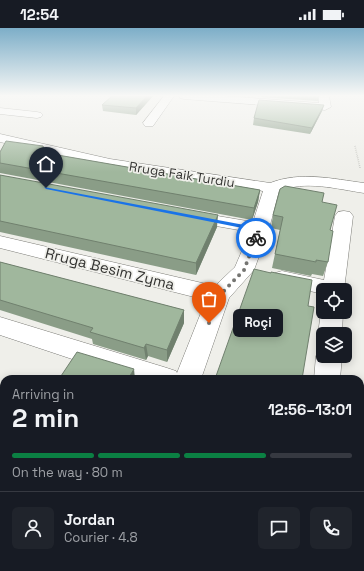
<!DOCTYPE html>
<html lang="en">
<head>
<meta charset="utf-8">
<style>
	body { margin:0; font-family:"Space Grotesk",sans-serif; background:#20242c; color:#f1f3f6; height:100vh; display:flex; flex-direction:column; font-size:15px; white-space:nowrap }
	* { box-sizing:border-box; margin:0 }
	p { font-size:13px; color:#9ea1a6 }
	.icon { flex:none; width:22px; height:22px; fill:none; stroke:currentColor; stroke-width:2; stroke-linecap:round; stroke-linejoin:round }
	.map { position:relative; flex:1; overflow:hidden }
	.panel { position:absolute; left:0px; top:347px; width:364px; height:196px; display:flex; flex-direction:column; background:#171b24; border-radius:12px 12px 0 0; box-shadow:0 2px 10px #0003 }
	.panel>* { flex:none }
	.controls { position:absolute; left:316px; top:255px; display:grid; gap:8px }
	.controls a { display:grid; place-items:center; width:36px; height:36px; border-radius:6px; background:#171b24; box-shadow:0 2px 10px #0003; font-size:20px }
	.pin { position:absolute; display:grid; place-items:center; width:34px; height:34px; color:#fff; margin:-41px -17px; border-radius:50% 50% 50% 0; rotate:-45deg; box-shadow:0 0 4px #0007 }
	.pin .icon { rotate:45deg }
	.courier { position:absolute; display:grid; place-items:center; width:40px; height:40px; margin:-20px; border:3px solid #1a73e8; border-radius:50%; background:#fff; color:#222; box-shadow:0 1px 5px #0007 }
	.bubble { position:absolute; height:28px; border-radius:6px; background:#171b24; box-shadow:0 2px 10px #0003; font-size:13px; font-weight:700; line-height:28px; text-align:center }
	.summary em { font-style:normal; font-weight:700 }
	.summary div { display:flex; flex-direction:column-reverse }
	.summary { display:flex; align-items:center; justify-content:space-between; height:68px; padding:0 12px }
	h1 { font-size:26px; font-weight:700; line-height:30px }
	.bar { display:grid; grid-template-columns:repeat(4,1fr); gap:6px 4px; align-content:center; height:48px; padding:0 12px }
	.bar i { height:5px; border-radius:3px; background:#363941 }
	.bar .current { background:#0b8043 }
	.bar p { grid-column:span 4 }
	.line { display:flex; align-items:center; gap:10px; padding:0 12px; border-top:1px solid #363941 }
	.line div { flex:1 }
	.round { display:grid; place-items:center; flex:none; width:42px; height:42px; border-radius:6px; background:#20242c }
	.status { display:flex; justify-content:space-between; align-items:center; height:28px; padding:0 20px; background:#171b24; direction:ltr }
	.status svg { height:11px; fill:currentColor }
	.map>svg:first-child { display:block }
</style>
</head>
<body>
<div class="status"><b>12:54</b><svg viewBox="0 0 49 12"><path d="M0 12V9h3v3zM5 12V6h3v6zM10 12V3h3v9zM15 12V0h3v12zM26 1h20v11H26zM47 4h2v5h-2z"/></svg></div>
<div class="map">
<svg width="364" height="543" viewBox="0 0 364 543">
	<rect width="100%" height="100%" fill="#efefea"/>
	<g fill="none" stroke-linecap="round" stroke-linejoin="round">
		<defs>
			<g id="minor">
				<path d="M 164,68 L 174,68 L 153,98 L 145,98 L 143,95 Z"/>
				<path d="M 179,68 L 224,68 L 319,75 L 319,68 L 329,68 L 331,79 L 325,82 L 184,71 L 180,70 Z"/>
				<path d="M 0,80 L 37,84 L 41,85 L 43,87 L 41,89 L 37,90 L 0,86 Z"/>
				<path d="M 0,106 L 110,131 L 270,155 C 301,143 333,151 364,155 L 364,165 C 337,161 305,152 279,163 L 269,201 L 254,242 L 229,270 L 201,351 L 132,351 L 0,307 L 0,289 L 167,340 L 176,343 L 177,345 L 206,272 L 0,220 L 0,208 L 215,258 L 235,239 L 250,204 L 188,193 L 182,192 L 179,188 L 182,184 L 188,183 L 253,194 L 263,163 L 110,139 L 0,114 Z"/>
				<path d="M 344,183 L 350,184 L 353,188 L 344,262 L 323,262 L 323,266 L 275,255 L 272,250 L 275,245 L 282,243 L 324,252 L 335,188 L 338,184 Z"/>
				<path d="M 323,280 L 323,284 L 343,284 L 342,306 L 323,306 L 323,313 L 318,306 L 321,284 Z"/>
				<path d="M 323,320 L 323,328 L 342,328 L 340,351 L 314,351 L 316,328 L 320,321 Z"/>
				<path d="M 101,539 L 139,539 L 138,543 L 100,543 Z"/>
				<rect x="322" y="539" width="38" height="4"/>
			</g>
		</defs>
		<use href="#minor" stroke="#7d7d78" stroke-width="1"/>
		<path stroke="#a8a8a4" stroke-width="1.5" stroke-dasharray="0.5 1.5" stroke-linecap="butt" d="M 355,118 L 360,140"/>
		<use href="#minor" fill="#fff" fill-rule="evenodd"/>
	</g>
	<g fill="#8a9d87">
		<path d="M 112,68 L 153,68 L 136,87 L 103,83 L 102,77 Z"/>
		<path d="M 261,68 L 319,68 L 318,73 L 261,69 Z"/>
		<path d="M 324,77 L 322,83 L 310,106 L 253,97 L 254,90 Z"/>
		<path d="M 0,124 L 46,125 L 260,162 L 258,174 L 252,192 L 0,145 Z"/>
		<path d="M 0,147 L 217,199 L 196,247 L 0,204 Z"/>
		<path d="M 322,174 L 330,202 L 328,234 L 323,248 L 312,246 L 311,248 L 272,240 L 280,202 L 271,200 L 273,187 Z"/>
		<path d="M 0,234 L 184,282 L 184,295 L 167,334 L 148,328 L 146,332 L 93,316 L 92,311 L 0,282 Z"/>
	</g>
	<g fill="#70806e">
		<path d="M 147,68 L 153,68 L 136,87 L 136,80 Z"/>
		<path d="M 324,77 L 322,83 L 310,106 L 312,100 Z"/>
		<path d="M 260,162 L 258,174 L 252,192 L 254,180 Z"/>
		<path d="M 218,187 L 217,199 L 196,247 L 196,235 Z"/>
		<path d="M 184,282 L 184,295 L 167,334 L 167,322 Z"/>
		<path d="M 146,316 L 148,328 L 146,332 L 144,320 Z"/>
		<path d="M 134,341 L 135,351 L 128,351 Z"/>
		<path d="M 33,539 L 44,539 L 42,543 L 31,543 Z"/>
	</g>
	<g fill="#a0b79d" stroke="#70806e">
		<path d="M 112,68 L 147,68 L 136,80 L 102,77 Z"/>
		<path d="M 259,72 L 324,77 L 312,100 L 254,90 Z"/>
		<path d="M 6,113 L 43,118 L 46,125 L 260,162 L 254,180 L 0,135 L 0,124 Z"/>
		<path d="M 0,147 L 218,187 L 196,235 L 0,193 Z"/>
		<path d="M 285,158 L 324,165 L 322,174 L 337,177 L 330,202 L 333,203 L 328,234 L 316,232 L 316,234 L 275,226 L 283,189 L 273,187 L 280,161 Z"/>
		<path d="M 0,234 L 184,282 L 167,322 L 146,316 L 144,320 L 90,304 L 93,300 L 0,272 Z"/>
		<path d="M 254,241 L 271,245 L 271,244 L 312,252 L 308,278 L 314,279 L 302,351 L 215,351 Z"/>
		<path d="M 77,324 L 134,341 L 128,351 L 59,351 Z"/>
		<path d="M 4,435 L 4,539 L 33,539 L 31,543 L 0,543 L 0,441 Z"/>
		<path d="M 174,539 L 320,539 L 320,543 L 172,543 Z"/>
	</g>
	<linearGradient id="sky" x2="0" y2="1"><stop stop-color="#7daec8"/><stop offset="0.47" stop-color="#f8f8f6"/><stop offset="1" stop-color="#f8f8f6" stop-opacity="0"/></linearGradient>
	<rect width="364" height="144" fill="url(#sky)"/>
	<path fill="#1a73e8" d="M 44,159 L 260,200 L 262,202 L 259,210 L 256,212 L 254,210 L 257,203 L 46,161 Z"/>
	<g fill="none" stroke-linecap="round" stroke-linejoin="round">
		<path stroke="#757572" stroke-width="4" stroke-dasharray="0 7.2" d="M 209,295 L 220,267 L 244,242 L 256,210"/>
	</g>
	<g text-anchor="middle" stroke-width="3.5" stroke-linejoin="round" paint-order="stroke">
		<g font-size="13" fill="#333331" stroke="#efefea">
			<text transform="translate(182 146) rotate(9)" y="5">Rruga Faik Turdiu</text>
		</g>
		<g font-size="15" fill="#333331" stroke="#efefea">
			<text transform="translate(110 241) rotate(14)" y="5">Rruga Besim Zyma</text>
		</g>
	</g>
</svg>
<div class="controls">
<a><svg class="icon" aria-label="locate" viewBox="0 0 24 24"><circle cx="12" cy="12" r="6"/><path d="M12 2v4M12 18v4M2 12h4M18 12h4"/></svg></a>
<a><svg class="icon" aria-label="layers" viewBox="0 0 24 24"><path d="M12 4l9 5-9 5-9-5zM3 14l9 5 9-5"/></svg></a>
</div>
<div class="pin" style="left:209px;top:295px;background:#ea580c"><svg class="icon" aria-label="bag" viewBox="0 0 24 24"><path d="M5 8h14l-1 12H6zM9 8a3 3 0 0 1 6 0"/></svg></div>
<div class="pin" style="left:46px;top:160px;background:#1f2937"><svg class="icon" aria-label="home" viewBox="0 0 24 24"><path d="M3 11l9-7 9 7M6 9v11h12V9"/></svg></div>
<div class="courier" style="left:256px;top:210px"><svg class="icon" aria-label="bike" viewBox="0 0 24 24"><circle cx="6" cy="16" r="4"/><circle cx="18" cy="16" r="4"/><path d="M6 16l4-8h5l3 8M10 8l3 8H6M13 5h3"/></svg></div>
<div class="bubble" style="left:233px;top:281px;width:50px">Roçi</div>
<section class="panel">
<div class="summary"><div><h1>2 min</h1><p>Arriving in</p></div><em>12:56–13:01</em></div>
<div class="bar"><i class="current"></i><i class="current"></i><i class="current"></i><i></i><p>On the way · 80 m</p></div>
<div class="line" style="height:72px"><a class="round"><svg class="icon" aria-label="person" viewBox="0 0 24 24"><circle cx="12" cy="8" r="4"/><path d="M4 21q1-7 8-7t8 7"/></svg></a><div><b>Jordan</b><p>Courier · 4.8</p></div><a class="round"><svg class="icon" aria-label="chat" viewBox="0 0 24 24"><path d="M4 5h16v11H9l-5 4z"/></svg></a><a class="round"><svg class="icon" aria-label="phone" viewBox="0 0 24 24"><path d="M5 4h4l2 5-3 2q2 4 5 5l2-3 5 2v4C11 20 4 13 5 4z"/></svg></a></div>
</section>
</div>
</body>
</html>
